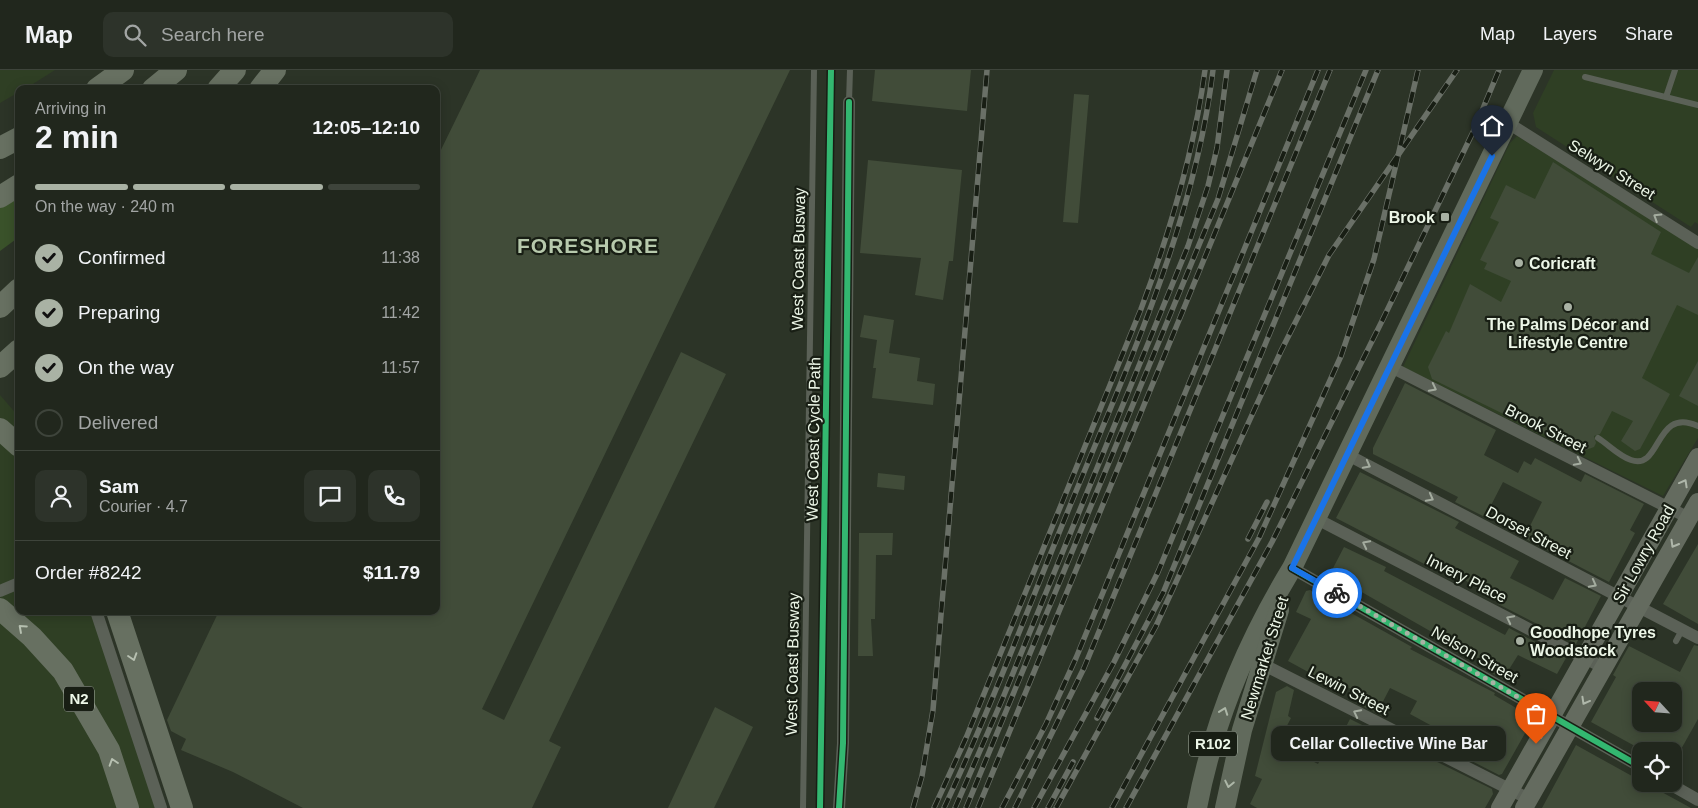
<!DOCTYPE html>
<html lang="en">
<head>
<meta charset="utf-8">
<style>
	body { margin:0; font-family:Helvetica,sans-serif; background:#2d332a; color:#f1f3f6; height:100vh; display:flex; flex-direction:column; font-size:19px; white-space:nowrap }
	* { box-sizing:border-box; margin:0 }
	p { font-size:16px; color:#a2a5a4 }
	.icon { flex:none; width:28px; height:28px; fill:none; stroke:currentColor; stroke-width:2; stroke-linecap:round; stroke-linejoin:round }
	.map { position:relative; flex:1; overflow:hidden }
	.side { position:absolute; left:15px; top:15px; width:425px; height:530px; display:flex; flex-direction:column; background:#21271d; border-radius:10px; box-shadow:0 2px 12px #0003,0 0 0 1px #3e443b }
	.side>* { flex:none }
	.needle { width:32px; rotate:296deg }
	.buttons { position:absolute; left:1632px; top:612px; display:grid; gap:10px }
	.buttons a { display:grid; place-items:center; width:50px; height:50px; border-radius:10px; background:#21271d; box-shadow:0 2px 12px #0003,0 0 0 1px #3e443b; font-size:25px }
	.pin { position:absolute; display:grid; place-items:center; width:42px; height:42px; color:#fff; margin:-51px -21px; border-radius:50% 50% 50% 0; rotate:-45deg; box-shadow:0 0 5px #0007 }
	.pin .icon { rotate:45deg }
	.courier { position:absolute; display:grid; place-items:center; width:50px; height:50px; margin:-25px; border:4px solid #1a73e8; border-radius:50%; background:#fff; color:#222; box-shadow:0 1px 6px #0007 }
	.bubble { position:absolute; height:35px; border-radius:10px; background:#21271d; box-shadow:0 2px 12px #0003,0 0 0 1px #3e443b; font-size:16px; font-weight:700; line-height:35px; text-align:center }
	.headline em { font-style:normal; font-weight:700 }
	.headline div { display:flex; flex-direction:column-reverse }
	.headline { display:flex; align-items:center; justify-content:space-between; height:85px; padding:0 20px }
	h1 { font-size:32px; font-weight:700; line-height:38px }
	.bar { display:grid; grid-template-columns:repeat(4,1fr); gap:8px 5px; align-content:center; height:60px; padding:0 20px }
	.bar i { height:6px; border-radius:4px; background:#3e443b }
	.bar .on { background:#a9b2a4 }
	.bar p { grid-column:span 4 }
	.line { display:flex; align-items:center; gap:12px; padding:0 20px; border-top:1px solid #3e443b }
	.line div { flex:1 }
	.round { display:grid; place-items:center; flex:none; width:52px; height:52px; border-radius:10px; background:#2d332a }
	ol { padding:0 20px; list-style:none }
	li { display:flex; align-items:center; gap:15px; height:55px }
	li p { margin-inline-start:auto }
	li .icon { padding:5px; border-radius:50%; background:#a9b2a4; color:#111; stroke-width:4 }
	li:last-child { color:#a2a5a4 }
	li i { width:28px; height:28px; border:2px solid #3e443b; border-radius:50% }
	header { display:flex; align-items:center; gap:30px; box-sizing:border-box; height:70px; padding:0 25px; background:#21271d; border-bottom:1px solid #3e443b }
	header strong { font-size:24px }
	nav { display:flex; gap:28px; margin-inline-start:auto; font-size:18px }
	.search { width:350px; height:45px; background:#2d332a; display:flex; align-items:center; gap:12px; box-sizing:border-box; padding:0 18px; border-radius:10px; color:#a2a5a4; font-size:19px }
	.map>svg:first-child { display:block }
</style>
</head>
<body>
<header>
<strong>Map</strong>
<div class="search"><svg class="icon" aria-label="search" viewBox="0 0 24 24"><circle cx="10" cy="10" r="6"/><path d="M15 15l6 6"/></svg>Search here</div>
<nav><a>Map</a><a>Layers</a><a>Share</a></nav>
</header>
<div class="map">
<svg width="1698" height="738" viewBox="0 0 1698 738">
	<rect width="100%" height="100%" fill="#2c3427"/>
	<g fill="#2f3f24">
		<path d="M 0,0 L 55,0 L 25,19 L 19,19 L 19,22 L 0,33 Z"/>
		<path d="M 1554,0 L 1698,0 L 1698,154 L 1695,152 L 1691,157 L 1536,57 L 1533,43 Z"/>
		<path d="M 1517,66 L 1698,178 L 1698,368 L 1663,426 L 1403,297 L 1510,73 Z"/>
		<path d="M 0,325 L 19,347 L 19,541 L 93,541 L 158,738 L 0,738 Z"/>
	</g>
	<path fill="#3a522a" d="M 19,125 L 19,167 L 0,181 L 0,136 Z"/>
	<g fill="#414c39" fill-rule="evenodd">
		<path d="M 480,0 L 790,0 L 482,639 L 504,650 L 681,282 L 726,304 L 549,671 L 561,677 L 532,738 L 303,738 L 233,702 L 181,680 L 186,669 L 171,661 L 167,650 L 219,541 L 436,541 L 436,90 Z"/>
		<path d="M 875,0 L 971,0 L 967,41 L 872,31 Z"/>
		<path d="M 1074,24 L 1089,25 L 1078,153 L 1063,152 Z"/>
		<path d="M 868,90 L 962,100 L 953,191 L 949,191 L 943,230 L 915,225 L 921,188 L 860,183 Z"/>
		<path d="M 1553,92 L 1661,162 L 1651,184 L 1689,203 L 1698,187 L 1698,245 L 1677,235 L 1642,308 L 1670,324 L 1640,379 L 1635,381 L 1621,371 L 1633,351 L 1612,341 L 1600,364 L 1594,366 L 1596,373 L 1594,377 L 1581,382 L 1432,309 L 1428,297 L 1446,261 L 1449,263 L 1470,214 L 1501,232 L 1511,211 L 1484,199 L 1487,193 L 1480,190 L 1499,152 L 1490,148 L 1506,115 L 1535,129 Z"/>
		<path d="M 864,245 L 894,250 L 889,283 L 920,288 L 917,311 L 935,314 L 933,335 L 872,328 L 876,298 L 873,298 L 877,270 L 860,267 Z"/>
		<path d="M 1698,291 L 1698,336 L 1679,326 Z"/>
		<path d="M 1405,313 L 1496,360 L 1484,385 L 1518,403 L 1524,391 L 1531,395 L 1535,388 L 1581,412 L 1585,404 L 1644,434 L 1630,460 L 1635,463 L 1609,512 L 1524,468 L 1542,432 L 1503,412 L 1485,447 L 1455,432 L 1458,427 L 1373,384 L 1373,378 Z"/>
		<path d="M 1360,402 L 1459,452 L 1455,458 L 1519,491 L 1510,508 L 1532,519 L 1553,530 L 1565,508 L 1601,526 L 1576,574 L 1498,534 L 1500,529 L 1436,495 L 1434,499 L 1336,448 Z"/>
		<path d="M 878,403 L 905,406 L 904,420 L 877,417 Z"/>
		<path d="M 859,463 L 893,463 L 892,485 L 876,485 L 875,549 L 871,549 L 873,586 L 858,586 Z"/>
		<path d="M 1698,474 L 1698,554 L 1663,534 Z"/>
		<path d="M 1344,477 L 1386,497 L 1384,501 L 1505,565 L 1509,558 L 1566,588 L 1557,604 L 1518,585 L 1503,609 L 1485,599 L 1488,594 L 1330,504 Z"/>
		<path d="M 1310,520 L 1412,577 L 1410,579 L 1495,623 L 1494,625 L 1530,646 L 1532,651 L 1502,704 L 1499,705 L 1462,686 L 1467,675 L 1410,644 L 1417,631 L 1390,618 L 1377,643 L 1362,636 L 1367,627 L 1347,617 L 1345,622 L 1288,591 L 1311,549 L 1296,542 L 1306,521 Z"/>
		<path d="M 1694,575 L 1698,576 L 1698,649 L 1680,681 L 1644,681 L 1591,652 L 1616,607 L 1613,605 L 1629,576 L 1680,602 ZM 1641,621 L 1674,621 L 1674,654 L 1641,654 Z"/>
		<path d="M 1287,616 L 1294,620 L 1288,646 L 1291,648 L 1278,673 L 1318,694 L 1331,668 L 1338,672 L 1350,649 L 1492,719 L 1493,724 L 1485,738 L 1257,738 L 1250,734 L 1262,709 L 1255,706 L 1276,622 Z"/>
		<path d="M 715,637 L 753,657 L 714,738 L 668,738 Z"/>
		<path d="M 1576,675 L 1641,711 L 1641,714 L 1647,714 L 1691,738 L 1542,738 Z"/>
	</g>
	<g fill="none" stroke-linecap="round" stroke-linejoin="round">
		<g stroke="#5b6157" stroke-width="6">
			<path d="M 1585,7 L 1698,35"/>
			<path d="M 1666,27 L 1675,0"/>
			<path d="M 849,32 L 850,0"/>
			<path d="M 1598,368 C 1609,375 1619,386 1631,390 C 1662,401 1654,336 1698,356"/>
			<path d="M 1676,571 L 1682,560"/>
			<path d="M 803,738 L 814,0"/>
		</g>
		<g stroke="#5b6157" stroke-width="12">
			<path d="M 1508,53 L 1698,173"/>
			<path d="M 1389,296 L 1689,448"/>
			<path d="M 1346,384 L 1698,568"/>
			<path d="M 1315,448 L 1604,598"/>
			<path d="M 1292,498 L 1641,697"/>
			<path d="M 0,521 L 19,513"/>
			<path d="M 96,541 L 161,738"/>
			<path d="M 1262,594 L 1529,729"/>
			<path d="M 1670,714 L 1698,730"/>
			<path d="M 839,738 L 843,673 L 849,32"/>
		</g>
		<g stroke="#646b5f" stroke-width="18">
			<path d="M 1500,738 L 1698,387"/>
			<path d="M 1524,738 L 1698,432"/>
		</g>
		<g stroke="#616a5c" stroke-width="20">
			<path d="M 1197,738 C 1213,653 1247,572 1292,498 L 1533,0"/>
			<path d="M 1225,738 L 1242,660 L 1279,540"/>
		</g>
		<g stroke="#677061" stroke-width="22">
			<path d="M 97,19 L 123,0"/>
			<path d="M 153,19 L 176,0"/>
			<path d="M 218,19 L 235,0"/>
			<path d="M 260,19 L 275,0"/>
			<path d="M 0,78 L 19,68"/>
			<path d="M 0,127 L 19,115"/>
			<path d="M 0,237 L 19,219"/>
			<path d="M 0,297 L 19,280"/>
			<path d="M 0,359 L 19,376"/>
			<path d="M 0,539 L 32,567 L 63,601 L 109,680 L 128,738"/>
			<path d="M 117,541 L 182,738"/>
		</g>
		<defs>
			<g id="rail">
				<path d="M 1248,469 L 1267,432"/>
				<path d="M 1097,648 L 1163,523 L 1378,0"/>
				<path d="M 913,738 L 922,706 L 933,640 L 987,0"/>
				<path d="M 934,738 L 966,668 L 1141,239 C 1170,162 1194,82 1205,0"/>
				<path d="M 944,738 C 991,638 1030,533 1072,431 C 1129,292 1195,151 1213,0"/>
				<path d="M 955,738 L 1002,630 L 1188,176 L 1208,116 L 1217,78 L 1227,0"/>
				<path d="M 966,738 L 1218,129 L 1257,0"/>
				<path d="M 978,738 L 1282,0"/>
				<path d="M 1002,738 L 1046,654 L 1076,588 L 1318,0"/>
				<path d="M 1015,738 L 1084,598 L 1330,0"/>
				<path d="M 1034,738 L 1114,592 L 1158,502 L 1366,0"/>
				<path d="M 1048,738 L 1073,692"/>
				<path d="M 1056,738 L 1156,556 L 1281,281 L 1329,185 L 1457,0"/>
				<path d="M 1112,738 L 1259,468 L 1341,286 L 1374,189 L 1418,0"/>
				<path d="M 1126,738 L 1272,472 L 1382,251 L 1474,60 L 1499,0"/>
			</g>
		</defs>
		<use href="#rail" stroke="#6a7067" stroke-width="5.5"/>
		<use href="#rail" stroke="#181e14" stroke-width="4" stroke-dasharray="11" stroke-linecap="butt"/>
		<defs>
			<g id="cycleway">
				<path d="M 1292,498 L 1641,697"/>
				<path d="M 820,738 L 831,0"/>
				<path d="M 839,738 L 843,673 L 849,32"/>
			</g>
		</defs>
		<use href="#cycleway" stroke="#181e14" stroke-width="9"/>
		<use href="#cycleway" stroke="#33b770" stroke-width="6"/>
	</g>
	<defs><path id="oneway-chevron" d="M-2-3.5L2.5 0L-2 3.5" fill="none" stroke-width="1.6" stroke-linecap="round" stroke-linejoin="round" transform="scale(1.25)"/></defs>
	<g stroke="#a4ac9f">
		<use href="#oneway-chevron" transform="translate(1657 147) rotate(-148)"/>
		<use href="#oneway-chevron" transform="translate(1433 318) rotate(27)"/>
		<use href="#oneway-chevron" transform="translate(1578 392) rotate(27)"/>
		<use href="#oneway-chevron" transform="translate(1367 395) rotate(28)"/>
		<use href="#oneway-chevron" transform="translate(1430 428) rotate(28)"/>
		<use href="#oneway-chevron" transform="translate(1366 474) rotate(-153)"/>
		<use href="#oneway-chevron" transform="translate(1593 514) rotate(28)"/>
		<use href="#oneway-chevron" transform="translate(1510 549) rotate(-153)"/>
		<use href="#oneway-chevron" transform="translate(1357 643) rotate(-153)"/>
	</g>
	<g stroke="#afb7aa">
		<use href="#oneway-chevron" transform="translate(1684 413) rotate(-61)"/>
		<use href="#oneway-chevron" transform="translate(1674 474) rotate(120)"/>
		<use href="#oneway-chevron" transform="translate(1585 631) rotate(119)"/>
	</g>
	<g stroke="#b7c0b1">
		<use href="#oneway-chevron" transform="translate(22 558) rotate(-138)"/>
		<use href="#oneway-chevron" transform="translate(133 587) rotate(72)"/>
		<use href="#oneway-chevron" transform="translate(113 692) rotate(-108)"/>
	</g>
	<g stroke="#adb7a8">
		<use href="#oneway-chevron" transform="translate(1224 641) rotate(-70)"/>
		<use href="#oneway-chevron" transform="translate(1229 714) rotate(102)"/>
	</g>
	<g fill="none" stroke-linecap="round" stroke-linejoin="round">
		<path stroke="#a9b2a4" stroke-width="5" stroke-dasharray="0 9" d="M 1337,523 L 1551,646 L 1536,674"/>
		<path stroke="#1a73e8" stroke-width="6" d="M 1337,523 L 1292,498 L 1492,86"/>
	</g>
	<g fill="#a9b2a4" stroke="#181e14" stroke-width="2">
		<rect x="1440" y="142" width="10" height="10" rx="2.5"/>
		<circle cx="1519" cy="193" r="5"/>
		<circle cx="1568" cy="237" r="5"/>
		<circle cx="1520" cy="571" r="5"/>
	</g>
	<g text-anchor="middle" stroke-width="4.5" stroke-linejoin="round" paint-order="stroke">
		<g fill="#181e14" stroke="#acb5a8" stroke-width="1">
			<rect x="64" y="616.5" width="30" height="25" rx="4"/>
			<rect x="1189" y="661.5" width="48" height="25" rx="4"/>
		</g>
		<g font-size="15" font-weight="bold" fill="#ecf6e7">
			<text x="79" y="634">N2</text>
			<text x="1213" y="679">R102</text>
		</g>
		<g font-size="16" fill="#ecf6e7" stroke="#181e14">
			<text transform="translate(1612 99) rotate(32)" y="6">Selwyn Street</text>
			<text transform="translate(798 189) rotate(-89)" y="6">West Coast Busway</text>
			<text transform="translate(1546 358) rotate(27)" y="6">Brook Street</text>
			<text transform="translate(813 369) rotate(-89)" y="6">West Coast Cycle Path</text>
			<text transform="translate(1529 462) rotate(28)" y="6">Dorset Street</text>
			<text transform="translate(1643 484) rotate(-61)" y="6">Sir Lowry Road</text>
			<text transform="translate(1467 508) rotate(27)" y="6">Invery Place</text>
			<text transform="translate(1475 584) rotate(30)" y="6">Nelson Street</text>
			<text transform="translate(1264 588) rotate(-73)" y="6">Newmarket Street</text>
			<text transform="translate(792 594) rotate(-89)" y="6">West Coast Busway</text>
			<text transform="translate(1349 620) rotate(27)" y="6">Lewin Street</text>
		</g>
		<g font-size="16" font-weight="bold" fill="#ecf6e7" stroke="#181e14" text-anchor="start">
			<text x="1435" y="153" text-anchor="end">Brook</text>
			<text x="1529" y="199">Coricraft</text>
			<text x="1568" y="260" text-anchor="middle">The Palms Décor and<tspan x="1568" dy="18">Lifestyle Centre</tspan></text>
			<text x="1530" y="568">Goodhope Tyres<tspan x="1530" dy="18">Woodstock</tspan></text>
		</g>
		<g font-size="21" font-weight="bold" letter-spacing="1" fill="#b7c9ac" stroke="#181e14">
			<text x="588" y="183">FORESHORE</text>
		</g>
	</g>
</svg>
<div class="buttons">
<a><svg class="needle" viewBox="-14 -14 28 28"><path d="M0-13l5 13h-10z" fill="#e53935"/><path d="M0 13l5-13h-10z" fill="#a2a5a4"/></svg></a>
<a><svg class="icon" aria-label="locate" viewBox="0 0 24 24"><circle cx="12" cy="12" r="6"/><path d="M12 2v4M12 18v4M2 12h4M18 12h4"/></svg></a>
</div>
<div class="pin" style="left:1536px;top:674px;background:#ea580c"><svg class="icon" aria-label="bag" viewBox="0 0 24 24"><path d="M5 8h14l-1 12H6zM9 8a3 3 0 0 1 6 0"/></svg></div>
<div class="pin" style="left:1492px;top:86px;background:#1f2937"><svg class="icon" aria-label="home" viewBox="0 0 24 24"><path d="M3 11l9-7 9 7M6 9v11h12V9"/></svg></div>
<div class="courier" style="left:1337px;top:523px"><svg class="icon" aria-label="bike" viewBox="0 0 24 24"><circle cx="6" cy="16" r="4"/><circle cx="18" cy="16" r="4"/><path d="M6 16l4-8h5l3 8M10 8l3 8H6M13 5h3"/></svg></div>
<div class="bubble" style="left:1271px;top:656px;width:235px">Cellar Collective Wine Bar</div>
<section class="side">
<div class="headline"><div><h1>2 min</h1><p>Arriving in</p></div><em>12:05–12:10</em></div>
<div class="bar"><i class="on"></i><i class="on"></i><i class="on"></i><i></i><p>On the way · 240 m</p></div>
<ol>
<li><svg class="icon" aria-label="check" viewBox="0 0 24 24"><path d="M5 12l5 5 9-10"/></svg>Confirmed<p>11:38</p></li>
<li><svg class="icon" aria-label="check" viewBox="0 0 24 24"><path d="M5 12l5 5 9-10"/></svg>Preparing<p>11:42</p></li>
<li><svg class="icon" aria-label="check" viewBox="0 0 24 24"><path d="M5 12l5 5 9-10"/></svg>On the way<p>11:57</p></li>
<li><i></i>Delivered</li>
</ol>
<div class="line" style="height:90px"><a class="round"><svg class="icon" aria-label="person" viewBox="0 0 24 24"><circle cx="12" cy="8" r="4"/><path d="M4 21q1-7 8-7t8 7"/></svg></a><div><b>Sam</b><p>Courier · 4.7</p></div><a class="round"><svg class="icon" aria-label="chat" viewBox="0 0 24 24"><path d="M4 5h16v11H9l-5 4z"/></svg></a><a class="round"><svg class="icon" aria-label="phone" viewBox="0 0 24 24"><path d="M5 4h4l2 5-3 2q2 4 5 5l2-3 5 2v4C11 20 4 13 5 4z"/></svg></a></div>
<div class="line" style="height:65px"><div>Order #8242</div><b>$11.79</b></div>
</section>
</div>
</body>
</html>
